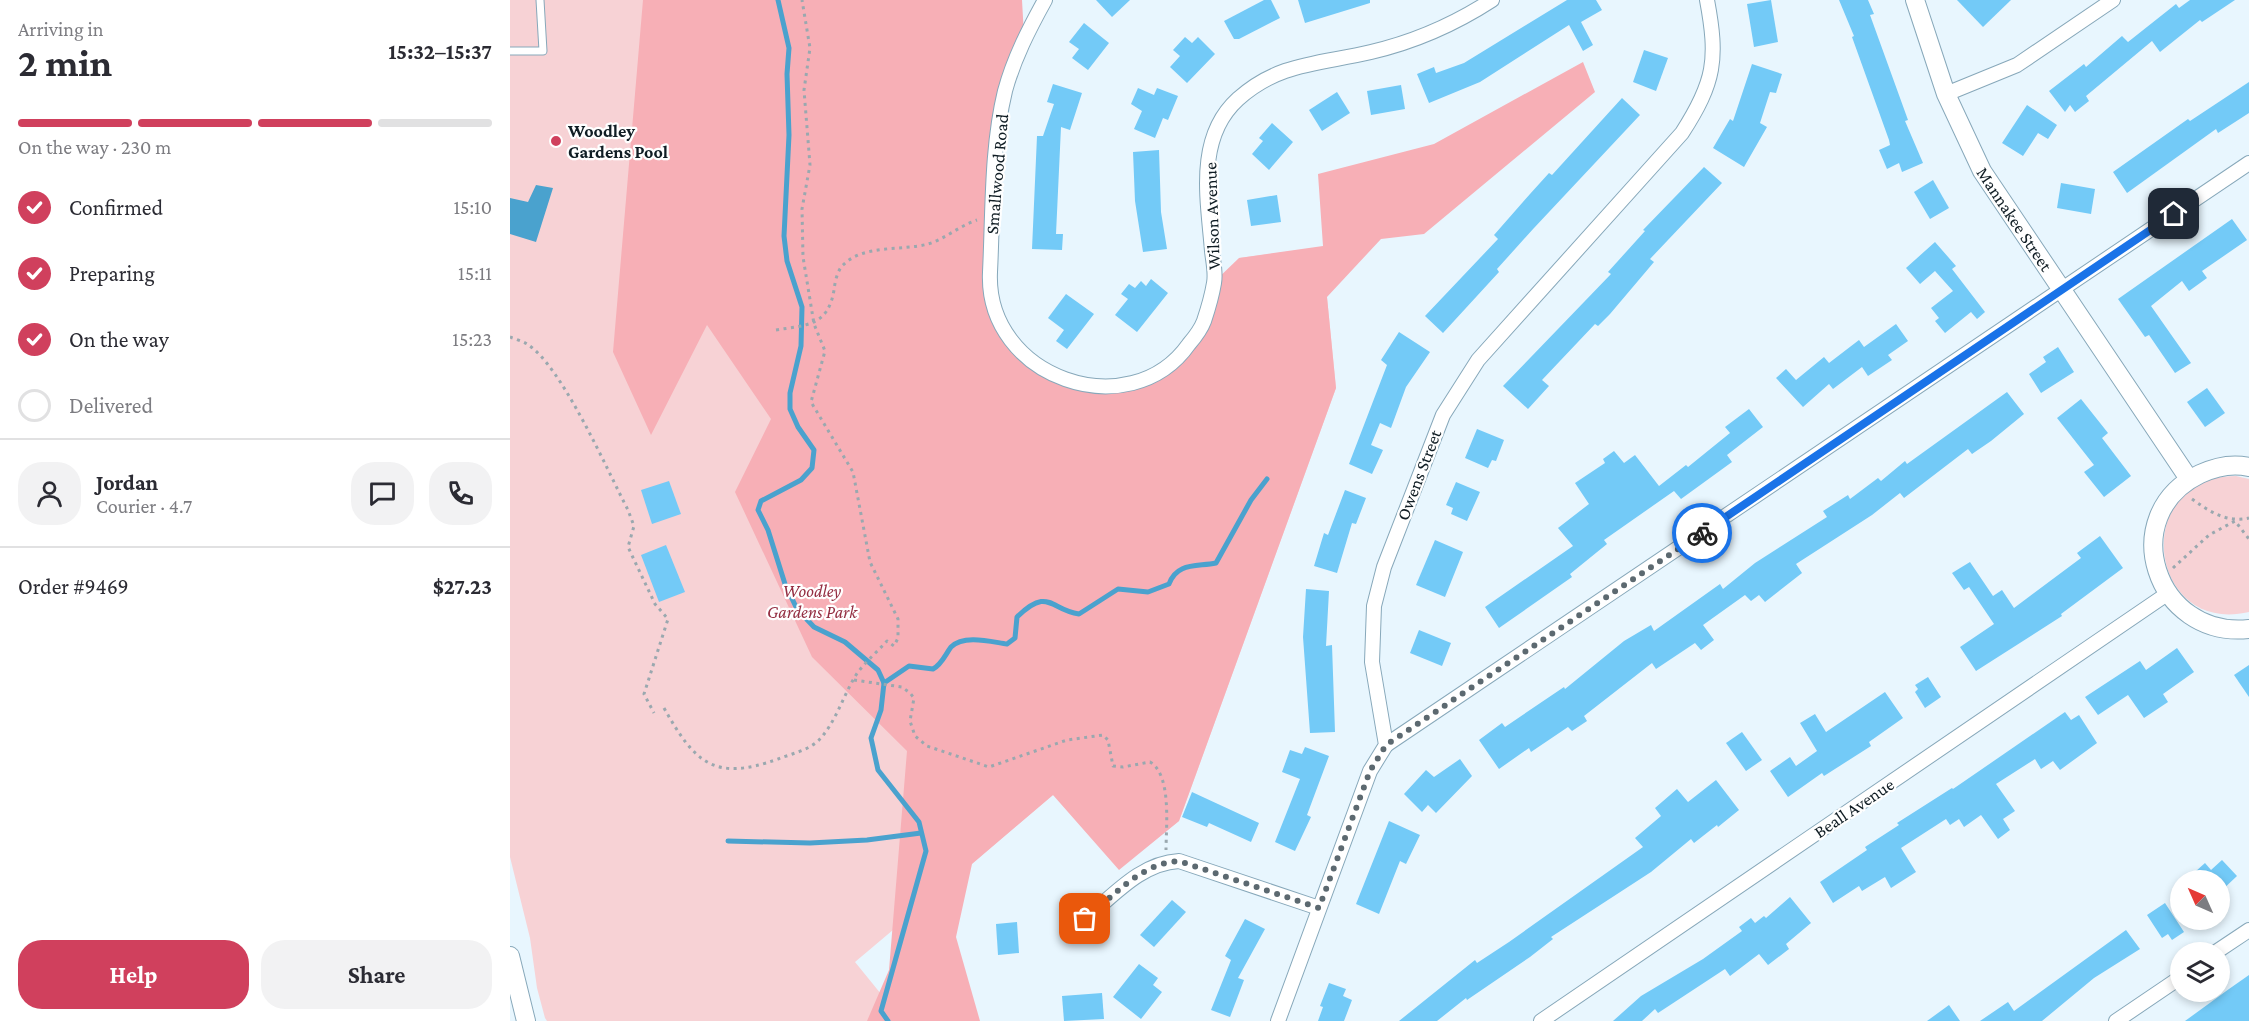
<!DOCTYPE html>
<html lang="en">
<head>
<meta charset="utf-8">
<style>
	body { margin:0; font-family:"Crimson Pro",serif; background:#f2f2f3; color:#2b2b33; height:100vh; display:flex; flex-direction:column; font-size:22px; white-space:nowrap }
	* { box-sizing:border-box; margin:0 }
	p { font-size:20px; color:#7c7c81 }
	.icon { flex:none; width:33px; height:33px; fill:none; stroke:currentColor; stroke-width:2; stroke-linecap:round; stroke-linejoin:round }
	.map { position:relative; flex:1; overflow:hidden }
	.panel { display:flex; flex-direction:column; background:#fff; width:510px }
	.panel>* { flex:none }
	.needle { width:39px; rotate:315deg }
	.fabs { position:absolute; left:1660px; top:870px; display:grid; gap:12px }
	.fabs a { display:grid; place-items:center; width:60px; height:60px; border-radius:50%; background:#fff; box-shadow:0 3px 9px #0003; font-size:30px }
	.pin { position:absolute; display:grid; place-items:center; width:51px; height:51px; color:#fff; margin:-26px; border-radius:12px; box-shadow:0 3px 9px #0006 }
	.courier { position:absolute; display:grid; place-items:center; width:60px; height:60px; margin:-30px; border:4px solid #1a73e8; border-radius:50%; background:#fff; color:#222; box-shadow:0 2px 8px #0007 }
	.summary em { font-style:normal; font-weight:700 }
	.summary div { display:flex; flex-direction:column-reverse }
	.summary { display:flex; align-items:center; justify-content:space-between; height:102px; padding:0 18px }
	h1 { font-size:39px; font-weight:700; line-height:45px }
	.bar { display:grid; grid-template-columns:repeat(4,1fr); gap:9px 6px; align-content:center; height:72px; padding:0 18px }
	.bar i { height:8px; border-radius:4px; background:#e1e1e2 }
	.bar .active { background:#d0405d }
	.bar p { grid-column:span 4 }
	.line { display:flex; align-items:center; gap:15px; padding:0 18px; border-top:2px solid #e1e1e2 }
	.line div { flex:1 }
	.round { display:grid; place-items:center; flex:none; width:63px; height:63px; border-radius:24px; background:#f2f2f3 }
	ol { padding:0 18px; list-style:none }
	li { display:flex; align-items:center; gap:18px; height:66px }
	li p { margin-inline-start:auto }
	li .icon { padding:6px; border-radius:50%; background:#d0405d; color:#fff; stroke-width:4 }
	li:last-child { color:#7c7c81 }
	li i { width:33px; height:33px; border:3px solid #e1e1e2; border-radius:50% }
	.button { display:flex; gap:12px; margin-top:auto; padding:12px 18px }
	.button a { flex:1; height:69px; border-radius:24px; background:#d0405d; color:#fff; font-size:24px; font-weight:700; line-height:69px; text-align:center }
	.button a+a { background:#f2f2f3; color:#2b2b33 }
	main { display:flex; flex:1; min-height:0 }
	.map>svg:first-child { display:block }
</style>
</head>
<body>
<main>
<section class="panel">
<div class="summary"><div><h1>2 min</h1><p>Arriving in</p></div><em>15:32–15:37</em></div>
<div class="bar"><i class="active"></i><i class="active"></i><i class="active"></i><i></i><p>On the way · 230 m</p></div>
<ol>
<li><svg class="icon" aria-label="check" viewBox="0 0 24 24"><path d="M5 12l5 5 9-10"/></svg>Confirmed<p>15:10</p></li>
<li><svg class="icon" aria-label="check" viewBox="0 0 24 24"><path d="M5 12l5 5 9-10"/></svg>Preparing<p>15:11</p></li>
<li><svg class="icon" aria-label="check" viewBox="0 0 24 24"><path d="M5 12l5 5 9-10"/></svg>On the way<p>15:23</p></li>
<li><i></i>Delivered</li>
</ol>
<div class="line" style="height:108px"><a class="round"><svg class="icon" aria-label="person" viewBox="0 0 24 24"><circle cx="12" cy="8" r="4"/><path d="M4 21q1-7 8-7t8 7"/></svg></a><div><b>Jordan</b><p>Courier · 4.7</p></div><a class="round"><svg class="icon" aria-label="chat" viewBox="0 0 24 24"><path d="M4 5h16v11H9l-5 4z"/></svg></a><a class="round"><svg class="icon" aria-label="phone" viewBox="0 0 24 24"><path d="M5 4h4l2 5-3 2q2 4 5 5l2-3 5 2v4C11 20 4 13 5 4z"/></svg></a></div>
<div class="line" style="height:78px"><div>Order #9469</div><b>$27.23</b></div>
<div class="button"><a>Help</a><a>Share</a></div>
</section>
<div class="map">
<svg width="1739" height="1021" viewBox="0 0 1739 1021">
	<rect width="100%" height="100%" fill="#e8f6fe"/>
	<g fill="#f7d2d5">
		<path d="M 0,0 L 508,0 L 504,7 L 474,335 L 617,412 L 731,278 L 729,258 L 812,247 L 826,388 L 669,821 L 634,849 L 543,795 L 345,962 L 393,1021 L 37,1021 L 35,1018 L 27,988 L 20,938 L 0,857 Z"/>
		<path d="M 1726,476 L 1739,479 L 1739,612 C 1637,636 1619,476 1726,476 Z"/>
	</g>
	<path fill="#f7afb6" d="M 133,0 L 512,0 L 514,36 L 496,89 L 479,290 L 488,320 L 546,378 L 623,383 L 671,355 L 704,282 L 729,258 L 813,246 L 808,174 L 924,144 L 1073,62 L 1085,92 L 914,234 L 871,239 L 817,297 L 826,388 L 669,821 L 609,870 L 543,795 L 462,864 L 446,937 L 470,1021 L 357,1021 L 379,970 L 397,751 L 302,657 L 225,492 L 261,419 L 197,325 L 141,435 L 103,352 Z"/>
	<path fill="#4aa2ce" d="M 26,185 L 43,188 L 26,242 L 0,234 L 0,198 L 18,202 Z"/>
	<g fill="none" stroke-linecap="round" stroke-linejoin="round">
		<g stroke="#4aa2ce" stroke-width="5">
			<path d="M 268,0 L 279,48 L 277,74 L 279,135 L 274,236 L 277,261 L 292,307 L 291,346 L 280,393 L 280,409 L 288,427 L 304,450 L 302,468 L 291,480 L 251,501 L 248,510 L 258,530 L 275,584 L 287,609 L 304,627 L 335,642 L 368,670 L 374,683 L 371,710 L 361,738 L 368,770 L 409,822 L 416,851 L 371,1011 L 378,1021"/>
			<path d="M 374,683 L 399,666 L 423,669 C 432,664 435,655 441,647 C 454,634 482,642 497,644 L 505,638 L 507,617 C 539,586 540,610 569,614 L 608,589 L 638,592 L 659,584 C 667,562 687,567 706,563 L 741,500 L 757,479"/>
			<path d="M 218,841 L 300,843 L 357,840 L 411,833"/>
		</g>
	</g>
	<g fill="#73caf7">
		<path d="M 586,0 L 620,0 L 602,17 Z"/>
		<path d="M 754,0 L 761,0 L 770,18 L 729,39 L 724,39 L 714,21 Z"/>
		<path d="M 788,0 L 860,0 L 860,3 L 795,23 Z"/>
		<path d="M 1057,0 L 1086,0 L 1092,10 L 1071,22 L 1083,45 L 1073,51 L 1059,25 L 970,82 L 919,103 L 907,74 L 924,67 L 926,73 L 954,63 Z"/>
		<path d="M 1261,0 L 1268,42 L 1244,47 L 1237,4 Z"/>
		<path d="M 1329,0 L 1358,0 L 1364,14 L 1360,15 L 1398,120 L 1395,121 L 1413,163 L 1392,172 L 1389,163 L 1377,169 L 1369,150 L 1380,145 L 1379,140 L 1342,37 L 1344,36 Z"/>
		<path d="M 1447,0 L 1501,0 L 1473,27 Z"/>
		<path d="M 1680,0 L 1725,0 L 1692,22 L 1690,20 L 1650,52 L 1642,41 L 1576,96 L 1579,101 L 1565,112 L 1560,105 L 1555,112 L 1539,91 L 1574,64 L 1576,67 L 1612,36 L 1618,42 L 1666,4 L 1669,8 Z"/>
		<path d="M 574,23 L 599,43 L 578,70 L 562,58 L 569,49 L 559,42 Z"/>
		<path d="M 675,37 L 682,43 L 688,37 L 705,54 L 677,83 L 660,67 L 670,56 L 663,50 Z"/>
		<path d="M 1134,50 L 1158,58 L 1146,91 L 1123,82 Z"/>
		<path d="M 1242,64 L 1272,74 L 1266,93 L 1260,92 L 1250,123 L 1257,127 L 1234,167 L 1203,148 L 1220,119 L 1223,121 Z"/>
		<path d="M 1739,82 L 1739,113 L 1708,133 L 1706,129 L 1617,193 L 1603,172 L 1678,119 L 1680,121 Z"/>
		<path d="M 543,84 L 572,93 L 560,130 L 551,127 L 546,234 L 553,234 L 552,250 L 522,249 L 527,136 L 533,136 L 544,104 L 537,102 Z"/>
		<path d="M 891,85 L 895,109 L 861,115 L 857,91 Z"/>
		<path d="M 628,88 L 644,95 L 647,88 L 668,96 L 658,120 L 653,118 L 645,138 L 624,129 L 632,111 L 621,104 Z"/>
		<path d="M 827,92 L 840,113 L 812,131 L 799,110 Z"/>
		<path d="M 1112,98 L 1130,115 L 1024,228 L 987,269 L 989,272 L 933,333 L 915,316 L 988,239 L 984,235 L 1020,194 L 1039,173 L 1042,175 Z"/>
		<path d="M 1517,105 L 1547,125 L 1538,139 L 1528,133 L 1513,156 L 1492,143 Z"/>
		<path d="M 762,123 L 783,142 L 759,170 L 742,154 L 753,141 L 749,138 Z"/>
		<path d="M 649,150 L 651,212 L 657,249 L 633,252 L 625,201 L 623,152 Z"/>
		<path d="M 1194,167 L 1212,183 L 1140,259 L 1144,262 L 1100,314 L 1088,326 L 1085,324 L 1032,380 L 1039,386 L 1018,409 L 993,386 L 1101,274 L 1098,272 L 1135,231 L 1133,230 Z"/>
		<path d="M 1423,180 L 1439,208 L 1420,219 L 1404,192 Z"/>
		<path d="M 1551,183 L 1585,189 L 1581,214 L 1547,208 Z"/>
		<path d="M 767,195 L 771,222 L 741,226 L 737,200 Z"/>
		<path d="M 1722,219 L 1737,240 L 1692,271 L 1697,278 L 1679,291 L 1672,281 L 1641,306 L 1681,363 L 1665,373 L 1639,335 L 1635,337 L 1608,299 Z"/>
		<path d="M 1425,242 L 1446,266 L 1442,269 L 1475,312 L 1467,319 L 1461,312 L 1435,333 L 1425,321 L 1429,318 L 1421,308 L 1443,291 L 1425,271 L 1410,284 L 1396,268 Z"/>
		<path d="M 641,279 L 658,293 L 627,332 L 605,315 L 618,299 L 611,294 L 619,284 L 625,288 L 631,281 L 636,286 Z"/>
		<path d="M 556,294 L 584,314 L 557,349 L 546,341 L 554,330 L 538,318 Z"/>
		<path d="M 1386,324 L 1398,341 L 1378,355 L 1382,360 L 1358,376 L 1352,367 L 1323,389 L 1319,384 L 1293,407 L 1266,378 L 1276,369 L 1286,380 L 1314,357 L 1319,363 L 1349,340 L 1354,347 Z"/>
		<path d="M 889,332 L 920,352 L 896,387 L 881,428 L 870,423 L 861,445 L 873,450 L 862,474 L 839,464 L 877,365 L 871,360 Z"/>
		<path d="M 1548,347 L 1564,372 L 1531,393 L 1519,374 L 1536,362 L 1533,357 Z"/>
		<path d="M 1697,388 L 1715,413 L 1695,427 L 1677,402 Z"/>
		<path d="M 1497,392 L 1514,414 L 1481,441 L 1462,454 L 1458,449 L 1394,498 L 1390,493 L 1362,515 L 1286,564 L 1292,573 L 1255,602 L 1249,595 L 1241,601 L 1235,595 L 1193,625 L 1204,640 L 1191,650 L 1185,643 L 1146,669 L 1142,663 L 1074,716 L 1077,721 L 1062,731 L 1058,727 L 1021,752 L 1019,748 L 989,769 L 969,740 L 992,723 L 995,727 L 1054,687 L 1055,689 L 1114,641 L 1141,625 L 1144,631 L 1210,584 L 1213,589 L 1245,563 L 1317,517 L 1313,511 L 1338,495 L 1340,499 L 1368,478 L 1371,481 L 1395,461 L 1397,464 Z"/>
		<path d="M 1571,399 L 1598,433 L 1592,438 L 1621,476 L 1594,497 L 1574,472 L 1584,465 L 1547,418 Z"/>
		<path d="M 1239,409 L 1253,427 L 1217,455 L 1222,462 L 1171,499 L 1164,491 L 1094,540 L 1097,544 L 1060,574 L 1062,577 L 989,628 L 975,607 L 1063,546 L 1048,528 L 1079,504 L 1065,483 L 1095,463 L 1093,459 L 1104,451 L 1114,463 L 1125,455 L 1149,486 L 1176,465 L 1178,467 L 1220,433 L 1215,427 Z"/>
		<path d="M 967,429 L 994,440 L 986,461 L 982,460 L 978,468 L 955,458 Z"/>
		<path d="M 159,481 L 171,514 L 142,524 L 131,490 Z"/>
		<path d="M 946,482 L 970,492 L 957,521 L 941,514 L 943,508 L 936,505 Z"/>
		<path d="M 835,490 L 856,498 L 846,524 L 842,523 L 827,573 L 804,566 L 814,533 L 818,535 Z"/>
		<path d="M 1590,536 L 1613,568 L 1551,614 L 1552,616 L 1466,671 L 1450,647 L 1484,624 L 1459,587 L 1454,590 L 1442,573 L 1460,562 L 1483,596 L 1492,590 L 1504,608 L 1571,558 L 1567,553 Z"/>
		<path d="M 925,540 L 953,552 L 935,597 L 906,585 Z"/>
		<path d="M 156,545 L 175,592 L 149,602 L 131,555 Z"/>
		<path d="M 796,589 L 819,591 L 816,646 L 822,645 L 825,732 L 800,733 L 793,637 Z"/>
		<path d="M 909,630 L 941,643 L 932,666 L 900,653 Z"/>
		<path d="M 1667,648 L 1684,672 L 1653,694 L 1658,702 L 1634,718 L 1618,695 L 1588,715 L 1575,697 L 1630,661 L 1636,670 Z"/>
		<path d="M 1739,665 L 1739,697 L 1724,675 Z"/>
		<path d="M 1418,677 L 1431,697 L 1415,708 L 1405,692 L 1408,689 L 1405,685 Z"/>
		<path d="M 1375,692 L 1393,718 L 1359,742 L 1361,746 L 1314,776 L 1312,773 L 1278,797 L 1260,771 L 1280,757 L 1286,766 L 1307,751 L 1290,723 L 1305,714 L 1316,732 Z"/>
		<path d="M 1555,712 L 1561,720 L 1569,715 L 1587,743 L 1550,770 L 1543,761 L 1531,769 L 1525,759 L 1486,784 L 1505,811 L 1493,819 L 1500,830 L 1488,839 L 1471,815 L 1454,827 L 1449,819 L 1440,825 L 1436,819 L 1391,848 L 1406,872 L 1381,888 L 1375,877 L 1352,891 L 1349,886 L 1323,903 L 1310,882 L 1357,850 L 1355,847 L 1389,825 L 1387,823 L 1442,788 L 1443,789 Z"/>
		<path d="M 1232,732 L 1252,760 L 1236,771 L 1216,743 Z"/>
		<path d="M 795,747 L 819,756 L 797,815 L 801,817 L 785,851 L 765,842 L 790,779 L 772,772 L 780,750 L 792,754 Z"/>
		<path d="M 950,759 L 962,776 L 926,813 L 918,805 L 912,812 L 894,794 L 916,770 L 924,777 Z"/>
		<path d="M 1206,780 L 1229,810 L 1208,827 L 1207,825 L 1184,843 L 1181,839 L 1141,872 L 1041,937 L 1043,939 L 1020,957 L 957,1000 L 956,998 L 927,1021 L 889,1021 L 965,960 L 967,963 L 999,942 L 1133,847 L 1125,838 L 1151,816 L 1145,808 L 1167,789 L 1178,802 Z"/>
		<path d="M 682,792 L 749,823 L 741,842 L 699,823 L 697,827 L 672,817 Z"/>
		<path d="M 879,821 L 910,835 L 896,864 L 890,861 L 869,914 L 846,904 Z"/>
		<path d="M 1712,860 L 1727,876 L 1710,892 L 1710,880 L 1676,880 L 1695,863 L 1701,870 Z"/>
		<path d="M 1280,897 L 1301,923 L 1276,944 L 1279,949 L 1258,965 L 1249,954 L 1220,976 L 1215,969 L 1148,1013 L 1145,1009 L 1132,1021 L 1103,1021 L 1131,996 L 1193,959 L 1232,931 L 1229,927 L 1241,918 L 1245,923 L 1254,916 L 1256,918 Z"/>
		<path d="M 662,900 L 676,912 L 644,947 L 630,935 Z"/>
		<path d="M 1655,903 L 1674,932 L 1662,940 L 1658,934 L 1652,938 L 1637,915 Z"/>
		<path d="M 735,919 L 755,929 L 728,978 L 734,980 L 720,1017 L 701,1010 L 721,960 L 715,956 Z"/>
		<path d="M 507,922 L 509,953 L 488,955 L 486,924 Z"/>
		<path d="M 1616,930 L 1630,949 L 1584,978 L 1532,1021 L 1470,1021 L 1498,1002 L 1504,1011 Z"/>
		<path d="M 629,964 L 648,978 L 643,985 L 652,992 L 631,1019 L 603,997 Z"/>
		<path d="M 1739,975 L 1739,1021 L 1675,1021 L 1719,989 Z"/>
		<path d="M 819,983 L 836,989 L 833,996 L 842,1000 L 834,1021 L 808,1021 L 813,1007 L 810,1006 Z"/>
		<path d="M 592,993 L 594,1019 L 554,1021 L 552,996 Z"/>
		<path d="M 1439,1005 L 1450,1021 L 1417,1021 Z"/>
	</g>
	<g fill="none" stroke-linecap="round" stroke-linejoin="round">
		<defs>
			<path id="lane" d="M 0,51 L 33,51 L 30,0"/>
			<g id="street">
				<path d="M 535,0 C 519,29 504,58 495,91 C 481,149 483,212 480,272 C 475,378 620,428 679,344 C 685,337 691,329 694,321 C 698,309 702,295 704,283 C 706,273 703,261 702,251 C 698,200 685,138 728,99 C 769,62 811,64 861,52 C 904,42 945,24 982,0"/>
				<path d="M 1436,94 L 1507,65 L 1603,0"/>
				<path d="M 876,745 L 1739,163"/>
				<path d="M 575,919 C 604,895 631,863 669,861 L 809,908"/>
				<path d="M 1706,952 L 1739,930"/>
				<path d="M 768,1021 L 860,771 L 876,745 L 862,662 L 864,606 L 874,567 L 933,415 L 968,360 L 1172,133 C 1205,82 1208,59 1197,0"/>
				<path d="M 1031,1021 L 1657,594"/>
				<path d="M 1606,1021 L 1671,977"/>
			</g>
			<g id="secondary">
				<path id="s1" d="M 1405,0 L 1436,94 L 1472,171 L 1679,479"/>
				<path d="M 1739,467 C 1722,463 1705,467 1690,474 C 1605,515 1645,639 1739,629"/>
				<path d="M 0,956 L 16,1021"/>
			</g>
		</defs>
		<use href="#lane" stroke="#87a8ba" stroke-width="9"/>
		<use href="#street" stroke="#87a8ba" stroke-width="16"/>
		<use href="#secondary" stroke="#87a8ba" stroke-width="20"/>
		<g stroke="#9aa8af" stroke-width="3" stroke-dasharray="3 4.5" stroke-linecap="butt">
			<path d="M 266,330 C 297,325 318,326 324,290 C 325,282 327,271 333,265 C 354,244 392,251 418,244 C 435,239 449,226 467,220"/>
			<path d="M 0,337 C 5,339 12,341 17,344 C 52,366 97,470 118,510 L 124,526 L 118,547 L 145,604 L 158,619 L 134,694 L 144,713"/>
			<path d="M 1682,499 C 1700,512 1717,523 1739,518"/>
			<path d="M 1663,568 L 1699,535 L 1725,521 L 1739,539"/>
			<path d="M 344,680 L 392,687 L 400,693 L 404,698 L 400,721 L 405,736 L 417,746 L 479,767 L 557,740 L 593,735 L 598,740 L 603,766 L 613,767 L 640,762 C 662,775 656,827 656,850"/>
			<path d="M 154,708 C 185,763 204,782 268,759 C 281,754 299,750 309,740 C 326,722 333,696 346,675 C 354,663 367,652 377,641 L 384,646 L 388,638 L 388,619 L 360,562 L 343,472 L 301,402 L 315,351 L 304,324 L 293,257 L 292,209 L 300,165 L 294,90 L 300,48 L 292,0"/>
		</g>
		<use href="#lane" stroke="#fff" stroke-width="7"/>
		<use href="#street" stroke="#fff" stroke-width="14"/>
		<use href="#secondary" stroke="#fff" stroke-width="18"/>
	</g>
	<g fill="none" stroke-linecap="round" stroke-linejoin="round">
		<path stroke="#5c6970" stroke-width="6" stroke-dasharray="0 10.8" d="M 575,919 C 604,896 631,863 669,861 L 809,908 L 860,771 L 876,745 L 1192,533"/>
		<path stroke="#1a73e8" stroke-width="8" d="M 1192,533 L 1664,214"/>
	</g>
	<circle fill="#d0405d" stroke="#fff" stroke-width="2" cx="46" cy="141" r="6"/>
	<g text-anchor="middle" stroke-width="4.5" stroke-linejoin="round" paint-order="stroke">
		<g font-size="18" font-weight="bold" fill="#101d24" stroke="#fff" text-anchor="start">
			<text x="58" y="137">Woodley<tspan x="58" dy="21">Gardens Pool</tspan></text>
		</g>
		<g font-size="18" fill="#101d24" stroke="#fff">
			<text transform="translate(487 174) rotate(-85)" y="6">Smallwood Road</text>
			<text transform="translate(702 216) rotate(-92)" y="6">Wilson Avenue</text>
			<text dy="6" stroke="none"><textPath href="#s1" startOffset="242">Mannakee Street</textPath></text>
			<text transform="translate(909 475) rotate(-69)" y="6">Owens Street</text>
			<text transform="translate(1344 808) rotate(-34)" y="6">Beall Avenue</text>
		</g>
		<g font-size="18" font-style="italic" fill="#942e42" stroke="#fff">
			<text x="302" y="597">Woodley<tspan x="302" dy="21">Gardens Park</tspan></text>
		</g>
	</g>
</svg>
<div class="fabs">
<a><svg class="needle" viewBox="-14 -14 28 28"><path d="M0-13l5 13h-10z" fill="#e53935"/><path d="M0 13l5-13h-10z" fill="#7c7c81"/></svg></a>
<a><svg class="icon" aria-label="layers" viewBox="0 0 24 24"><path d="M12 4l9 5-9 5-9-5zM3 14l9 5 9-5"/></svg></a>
</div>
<div class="pin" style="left:575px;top:919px;background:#ea580c"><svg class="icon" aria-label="bag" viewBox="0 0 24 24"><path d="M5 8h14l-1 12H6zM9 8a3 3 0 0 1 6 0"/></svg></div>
<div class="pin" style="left:1664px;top:214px;background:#1f2937"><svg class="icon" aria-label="home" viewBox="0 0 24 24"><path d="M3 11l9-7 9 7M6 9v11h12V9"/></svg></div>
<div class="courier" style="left:1192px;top:533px"><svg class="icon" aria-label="bike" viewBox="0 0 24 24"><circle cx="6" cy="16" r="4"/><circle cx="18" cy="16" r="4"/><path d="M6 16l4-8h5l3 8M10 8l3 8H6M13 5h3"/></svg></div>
</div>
</main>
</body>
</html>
